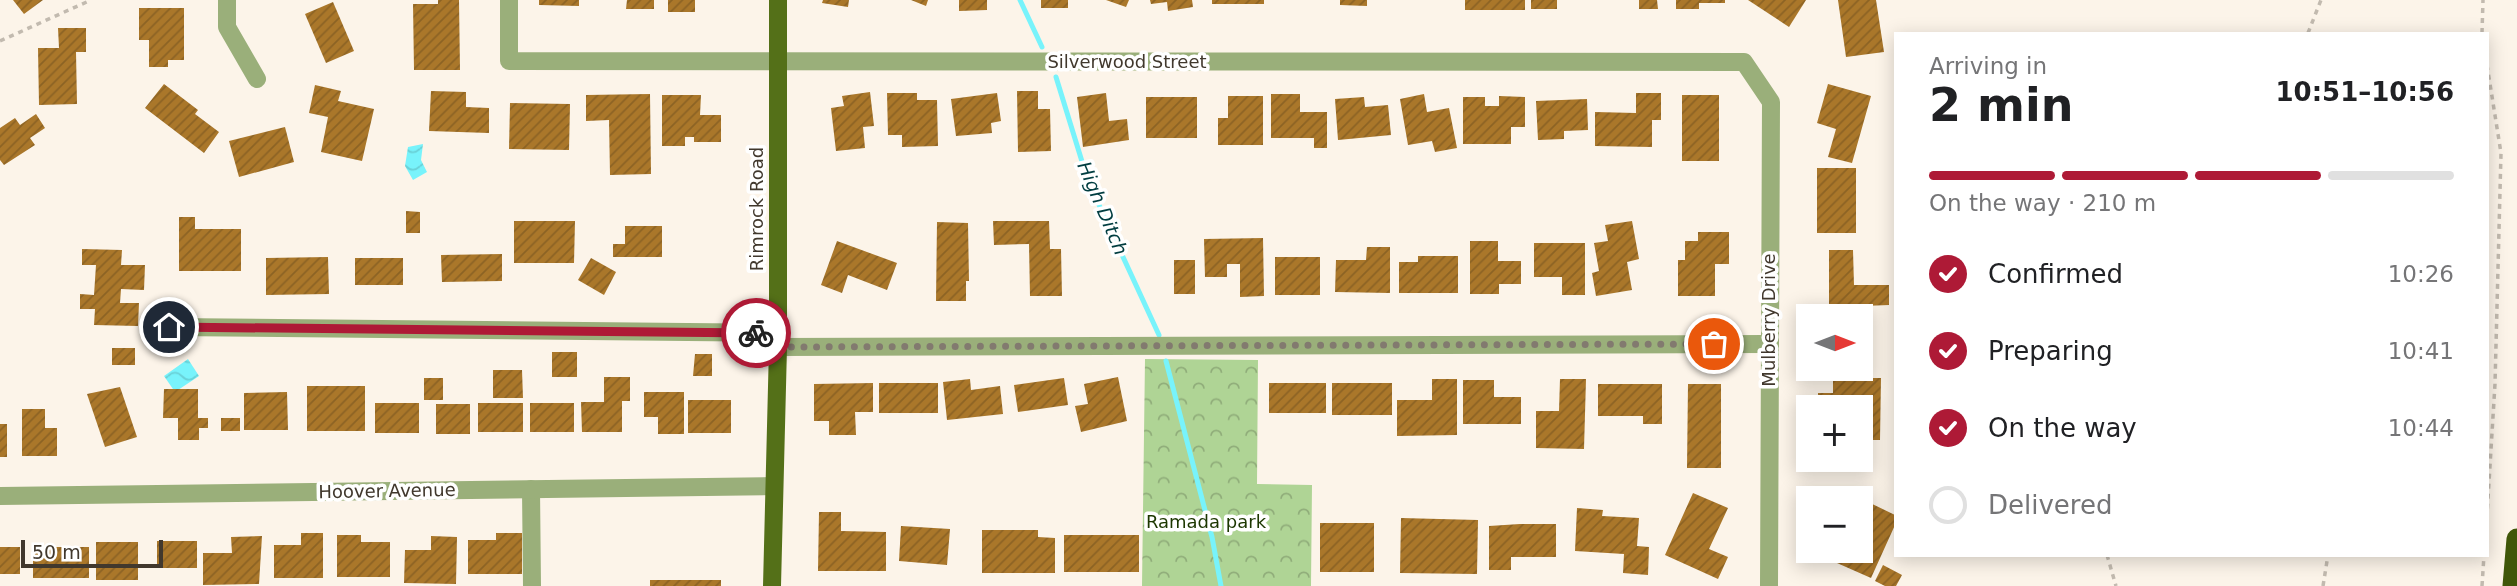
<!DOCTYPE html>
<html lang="en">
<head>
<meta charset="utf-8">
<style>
	body { margin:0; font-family:"DejaVu Sans",sans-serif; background:#f2f2f2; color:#202124; height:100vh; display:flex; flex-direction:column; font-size:26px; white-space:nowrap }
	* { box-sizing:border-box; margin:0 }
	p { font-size:23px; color:#757577 }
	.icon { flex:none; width:38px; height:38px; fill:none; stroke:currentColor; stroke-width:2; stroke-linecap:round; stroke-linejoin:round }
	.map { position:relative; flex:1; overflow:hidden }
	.panel { position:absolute; left:1894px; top:32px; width:595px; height:525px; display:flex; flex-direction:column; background:#fff; border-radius:0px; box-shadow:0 4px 18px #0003 }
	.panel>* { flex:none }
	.needle { width:46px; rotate:90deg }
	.tools { position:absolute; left:1796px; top:304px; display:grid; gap:14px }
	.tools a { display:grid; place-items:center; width:77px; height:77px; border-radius:0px; background:#fff; box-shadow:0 4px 18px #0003; font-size:35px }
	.scale { position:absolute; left:21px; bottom:18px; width:142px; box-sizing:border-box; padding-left:7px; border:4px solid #41382d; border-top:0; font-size:19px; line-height:24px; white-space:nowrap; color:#41382d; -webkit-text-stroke:5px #fff; paint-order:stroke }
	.pin { position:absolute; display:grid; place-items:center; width:60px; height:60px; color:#fff; margin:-30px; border:4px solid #fff; border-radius:50%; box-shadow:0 2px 7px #0007 }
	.courier { position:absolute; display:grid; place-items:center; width:70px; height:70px; margin:-35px; border:5px solid #ae1a36; border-radius:50%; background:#fff; color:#222; box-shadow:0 2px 9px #0007 }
	.overview em { font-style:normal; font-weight:700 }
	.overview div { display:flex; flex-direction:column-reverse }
	.overview { display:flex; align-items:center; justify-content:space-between; height:119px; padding:0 35px }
	h1 { font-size:46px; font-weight:700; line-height:52px }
	.bar { display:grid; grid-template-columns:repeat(4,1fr); gap:10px 7px; align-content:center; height:84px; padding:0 35px }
	.bar i { height:9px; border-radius:5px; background:#e0e0e0 }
	.bar .selected { background:#ae1a36 }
	.bar p { grid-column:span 4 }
	ol { padding:0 35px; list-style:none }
	li { display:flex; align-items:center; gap:21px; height:77px }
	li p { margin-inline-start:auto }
	li .icon { padding:7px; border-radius:50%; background:#ae1a36; color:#fff; stroke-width:4 }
	li:last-child { color:#757577 }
	li i { width:38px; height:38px; border:4px solid #e0e0e0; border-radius:50% }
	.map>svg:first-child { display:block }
</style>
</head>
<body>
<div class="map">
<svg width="2517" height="586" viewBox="0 0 2517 586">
	<defs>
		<pattern id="park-crowns" width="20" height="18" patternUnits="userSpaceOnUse" patternTransform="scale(1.75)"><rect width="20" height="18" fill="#afd495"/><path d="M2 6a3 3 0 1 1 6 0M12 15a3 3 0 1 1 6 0" fill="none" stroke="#90ad7a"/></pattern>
		<pattern id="water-waves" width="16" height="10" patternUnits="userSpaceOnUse" patternTransform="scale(1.75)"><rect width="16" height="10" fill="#78f3fb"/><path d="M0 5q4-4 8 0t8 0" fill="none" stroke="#69d1d7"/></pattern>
		<pattern id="building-hatch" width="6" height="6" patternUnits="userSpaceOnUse" patternTransform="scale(1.75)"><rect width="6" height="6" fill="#aa772a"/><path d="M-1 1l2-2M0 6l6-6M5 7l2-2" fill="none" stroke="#8c6324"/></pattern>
	</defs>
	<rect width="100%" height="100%" fill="#fcf4e9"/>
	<path fill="url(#park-crowns)" d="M 1145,359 L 1258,360 L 1257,484 L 1312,485 L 1311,586 L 1142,586 Z"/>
	<g fill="url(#water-waves)">
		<path d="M 423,144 L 421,160 L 427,172 L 413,180 L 405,166 L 408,147 Z"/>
		<path d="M 188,359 L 199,376 L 175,392 L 164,376 Z"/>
	</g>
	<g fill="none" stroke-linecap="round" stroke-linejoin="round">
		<g stroke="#78f3fb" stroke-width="5">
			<path d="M 1020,0 L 1042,47"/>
			<path d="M 1056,77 L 1088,181 L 1159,335"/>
			<path d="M 1166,361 L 1212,537 L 1221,586"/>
		</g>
	</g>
	<g fill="url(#building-hatch)">
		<path d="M 13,0 L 43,0 L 24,14 Z"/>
		<path d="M 438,0 L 459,0 L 460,70 L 414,70 L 413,4 L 438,4 Z"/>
		<path d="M 539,0 L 579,0 L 579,6 L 539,5 Z"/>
		<path d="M 627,0 L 654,0 L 654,9 L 626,9 Z"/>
		<rect x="668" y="0" width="27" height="12"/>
		<path d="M 823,0 L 849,0 L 848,7 L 822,3 Z"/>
		<path d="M 911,0 L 928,0 L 926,6 Z"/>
		<path d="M 959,0 L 987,0 L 987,10 L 959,11 Z"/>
		<rect x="1041" y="0" width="27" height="8"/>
		<path d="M 1106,0 L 1129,0 L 1126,7 Z"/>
		<path d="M 1150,0 L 1192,0 L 1193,7 L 1168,11 L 1167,2 L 1151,4 Z"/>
		<rect x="1212" y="0" width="52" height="4"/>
		<path d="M 1340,0 L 1367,0 L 1367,6 L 1340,5 Z"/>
		<rect x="1465" y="0" width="60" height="10"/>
		<rect x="1531" y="0" width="26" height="9"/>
		<path d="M 1639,0 L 1657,0 L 1658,9 L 1639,9 Z"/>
		<path d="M 1676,0 L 1725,0 L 1725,3 L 1699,3 L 1699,9 L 1676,9 Z"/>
		<path d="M 1748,0 L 1806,0 L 1789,27 Z"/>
		<path d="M 1838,0 L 1876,0 L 1884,52 L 1846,57 Z"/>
		<path d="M 333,2 L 354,51 L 326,63 L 305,14 Z"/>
		<path d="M 139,8 L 184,8 L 184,60 L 168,60 L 168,67 L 149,67 L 149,40 L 139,40 Z"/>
		<path d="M 58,28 L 86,28 L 86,52 L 76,52 L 77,104 L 39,105 L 38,48 L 59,48 Z"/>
		<path d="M 164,84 L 198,110 L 195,114 L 219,132 L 204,153 L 145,108 Z"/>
		<path d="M 1828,84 L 1871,96 L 1852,163 L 1828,157 L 1836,129 L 1817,123 Z"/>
		<path d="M 315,85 L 341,91 L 338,101 L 374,109 L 362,161 L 321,152 L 328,117 L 309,113 Z"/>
		<path d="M 431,91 L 466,92 L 466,107 L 489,108 L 489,133 L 429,131 Z"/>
		<path d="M 1017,91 L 1038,91 L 1038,109 L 1050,109 L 1051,151 L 1018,152 Z"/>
		<path d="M 870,92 L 874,126 L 863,127 L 865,148 L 836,151 L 831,108 L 844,106 L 842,96 Z"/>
		<path d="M 887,93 L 917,93 L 917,100 L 937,100 L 938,146 L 902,147 L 902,135 L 888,135 Z"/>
		<path d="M 997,93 L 1001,121 L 991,123 L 992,133 L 956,136 L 951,99 Z"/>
		<path d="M 1106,93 L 1109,121 L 1127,119 L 1129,140 L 1083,147 L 1077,97 Z"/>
		<path d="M 1636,93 L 1661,93 L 1661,120 L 1652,120 L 1652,147 L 1595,146 L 1595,112 L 1636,113 Z"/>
		<path d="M 650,94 L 651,174 L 610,175 L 609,120 L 586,121 L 586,95 Z"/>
		<path d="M 1271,94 L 1300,94 L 1300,112 L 1327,112 L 1327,148 L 1314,148 L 1314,138 L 1271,138 Z"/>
		<path d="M 1424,94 L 1427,112 L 1449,108 L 1457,148 L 1435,152 L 1432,141 L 1408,145 L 1400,99 Z"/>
		<path d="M 662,95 L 701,95 L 700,115 L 721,115 L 721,142 L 694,142 L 694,137 L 685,137 L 685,146 L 662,146 Z"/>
		<rect x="1682" y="95" width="37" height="66"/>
		<path d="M 1228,96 L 1263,96 L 1263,145 L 1218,145 L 1218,118 L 1228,118 Z"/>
		<path d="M 1499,96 L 1525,97 L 1525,127 L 1511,127 L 1511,144 L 1463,144 L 1463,97 L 1485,97 L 1485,106 L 1499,106 Z"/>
		<rect x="1146" y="97" width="51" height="41"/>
		<path d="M 1364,97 L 1365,107 L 1388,105 L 1391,135 L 1338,140 L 1335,99 Z"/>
		<path d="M 1587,99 L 1588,130 L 1564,131 L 1564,139 L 1538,140 L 1536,101 Z"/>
		<path d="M 510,103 L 570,104 L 569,150 L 509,149 Z"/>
		<path d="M 36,114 L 45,128 L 30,138 L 35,145 L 4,165 L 0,160 L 0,128 L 15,118 L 20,125 Z"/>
		<path d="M 285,127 L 294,162 L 239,177 L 229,141 Z"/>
		<rect x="1817" y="168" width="39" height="65"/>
		<path d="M 406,211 L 420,212 L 420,233 L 406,233 Z"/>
		<path d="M 179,217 L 195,217 L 195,229 L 241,229 L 241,271 L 179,271 Z"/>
		<path d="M 514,221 L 575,221 L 574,263 L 514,263 Z"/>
		<path d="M 993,221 L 1049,221 L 1050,249 L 1061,249 L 1062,296 L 1030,296 L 1029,244 L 994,245 Z"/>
		<path d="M 1632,221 L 1639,259 L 1627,262 L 1632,290 L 1596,296 L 1592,273 L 1599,271 L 1594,243 L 1608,241 L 1605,225 Z"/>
		<path d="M 937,222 L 968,223 L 969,281 L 966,281 L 966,301 L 936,301 Z"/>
		<path d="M 625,226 L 662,226 L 662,257 L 613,257 L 613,244 L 625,244 Z"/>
		<path d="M 1698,232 L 1729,232 L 1729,264 L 1715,264 L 1715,296 L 1678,296 L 1678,260 L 1685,260 L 1685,241 L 1698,241 Z"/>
		<path d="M 1263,238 L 1264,296 L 1240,297 L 1240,264 L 1227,264 L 1227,277 L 1205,277 L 1204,239 Z"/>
		<path d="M 837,241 L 897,263 L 887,290 L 848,275 L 842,293 L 821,285 Z"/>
		<path d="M 1470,241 L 1498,241 L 1498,261 L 1521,261 L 1521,284 L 1499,284 L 1499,294 L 1470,294 Z"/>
		<path d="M 1534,243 L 1585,243 L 1585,295 L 1562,295 L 1562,277 L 1534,277 Z"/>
		<path d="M 1367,247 L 1390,247 L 1390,293 L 1335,292 L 1336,260 L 1366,260 Z"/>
		<path d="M 82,249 L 122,250 L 121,265 L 145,265 L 144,290 L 121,289 L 120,303 L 139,303 L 138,326 L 94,325 L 95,309 L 80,309 L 80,294 L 94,295 L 96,265 L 82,265 Z"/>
		<path d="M 1829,250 L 1853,250 L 1854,285 L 1889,285 L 1889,305 L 1863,306 L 1863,320 L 1860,317 L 1829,317 Z"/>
		<path d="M 502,254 L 502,281 L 442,282 L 441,255 Z"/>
		<path d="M 1418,256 L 1458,256 L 1458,293 L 1399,293 L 1399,262 L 1418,262 Z"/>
		<path d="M 328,257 L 329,294 L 266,295 L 266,258 Z"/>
		<rect x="1275" y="257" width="45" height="38"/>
		<rect x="355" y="258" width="48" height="27"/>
		<path d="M 591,258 L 616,272 L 604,295 L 578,280 Z"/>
		<rect x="1174" y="260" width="21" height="34"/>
		<rect x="112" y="348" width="23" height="17"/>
		<rect x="552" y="352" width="25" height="25"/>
		<path d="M 695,354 L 712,354 L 712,376 L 693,376 Z"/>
		<path d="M 493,370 L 522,370 L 523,398 L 493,398 Z"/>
		<path d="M 604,377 L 630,377 L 630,401 L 622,401 L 622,432 L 582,432 L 581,402 L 604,402 Z"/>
		<path d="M 1118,377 L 1127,421 L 1081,432 L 1075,406 L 1088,404 L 1084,384 Z"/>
		<rect x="424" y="378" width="19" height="22"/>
		<path d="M 1064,378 L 1068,405 L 1018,412 L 1014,385 Z"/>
		<path d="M 1833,378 L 1881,378 L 1880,440 L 1860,440 L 1860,408 L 1818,408 L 1818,393 L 1833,393 Z"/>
		<path d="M 970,379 L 971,390 L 1000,386 L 1003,414 L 947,420 L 943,382 Z"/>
		<path d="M 1432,379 L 1457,379 L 1457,435 L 1397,436 L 1397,400 L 1432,400 Z"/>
		<path d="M 1560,379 L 1586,379 L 1584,449 L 1536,448 L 1536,411 L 1559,411 Z"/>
		<path d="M 1463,380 L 1494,380 L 1494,397 L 1521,397 L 1521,424 L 1463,424 Z"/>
		<path d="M 873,383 L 873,412 L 855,412 L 856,435 L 829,435 L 829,421 L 814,421 L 814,384 Z"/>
		<rect x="879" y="383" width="59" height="30"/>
		<rect x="1269" y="383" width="57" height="30"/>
		<rect x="1332" y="383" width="60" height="32"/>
		<path d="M 1598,384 L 1662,384 L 1662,424 L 1643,424 L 1643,416 L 1598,416 Z"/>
		<path d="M 1688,384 L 1721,384 L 1721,468 L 1687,468 Z"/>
		<rect x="307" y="386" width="58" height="45"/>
		<path d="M 120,387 L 137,437 L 105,447 L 87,394 Z"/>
		<path d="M 164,389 L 198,389 L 198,418 L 208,418 L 208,428 L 199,428 L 199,440 L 178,440 L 178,418 L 163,418 Z"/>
		<path d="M 287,392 L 288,430 L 244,430 L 244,393 Z"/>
		<path d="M 644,392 L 684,392 L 684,434 L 658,434 L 658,417 L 644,417 Z"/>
		<rect x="688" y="400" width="43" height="33"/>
		<rect x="375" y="403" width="44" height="30"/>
		<rect x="478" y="403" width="45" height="29"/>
		<rect x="530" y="403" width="44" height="29"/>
		<rect x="436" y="404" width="34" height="30"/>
		<path d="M 22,409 L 45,409 L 45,428 L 57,428 L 57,456 L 22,456 Z"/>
		<rect x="221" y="418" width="19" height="13"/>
		<rect x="0" y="424" width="7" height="33"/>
		<path d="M 1693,493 L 1728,508 L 1709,549 L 1728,557 L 1718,579 L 1665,555 Z"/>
		<path d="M 1866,501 L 1895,515 L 1895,525 L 1871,578 L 1837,563 L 1842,551 L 1860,551 L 1860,513 Z"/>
		<path d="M 1577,508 L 1603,510 L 1602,516 L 1639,518 L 1637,546 L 1649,547 L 1648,575 L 1623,573 L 1624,554 L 1575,551 Z"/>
		<path d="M 819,512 L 841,512 L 841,531 L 886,532 L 886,571 L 818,571 Z"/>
		<path d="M 1401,518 L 1478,520 L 1477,574 L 1400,573 Z"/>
		<rect x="1320" y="523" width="54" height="49"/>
		<path d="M 1520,524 L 1556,524 L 1556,557 L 1511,557 L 1511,570 L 1489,570 L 1489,526 Z"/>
		<path d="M 901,526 L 950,529 L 947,565 L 899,561 Z"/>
		<path d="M 982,530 L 1038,530 L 1038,537 L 1055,538 L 1055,573 L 982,573 Z"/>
		<path d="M 301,533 L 323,533 L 323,578 L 274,578 L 274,545 L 301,545 Z"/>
		<path d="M 496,533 L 522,533 L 522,574 L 468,574 L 468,540 L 496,540 Z"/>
		<path d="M 337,535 L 361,535 L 361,542 L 390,542 L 390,577 L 337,577 Z"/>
		<rect x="1064" y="535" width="75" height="37"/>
		<path d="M 262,536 L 259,584 L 203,585 L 203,553 L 232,553 L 231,537 Z"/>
		<path d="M 431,536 L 457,537 L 456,584 L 404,583 L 405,550 L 431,550 Z"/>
		<rect x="157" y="541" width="40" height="27"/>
		<rect x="96" y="542" width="42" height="38"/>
		<rect x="0" y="547" width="20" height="27"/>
		<rect x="33" y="547" width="56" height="31"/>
		<path d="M 1883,565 L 1902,575 L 1896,586 L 1885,586 L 1875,581 Z"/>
		<rect x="650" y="580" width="71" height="6"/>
	</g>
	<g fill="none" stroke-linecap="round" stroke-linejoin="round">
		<g stroke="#c2baaf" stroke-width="3.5" stroke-dasharray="5 5" stroke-linecap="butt">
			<path d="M 2308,33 L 2321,0"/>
			<path d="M 2482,33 L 2483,0"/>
			<path d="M 0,41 L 91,0"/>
			<path d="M 2487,65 L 2501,153 L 2495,384 L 2487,515"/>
			<path d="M 2107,555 L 2116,586"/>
			<path d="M 2323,586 L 2328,555"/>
			<path d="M 2482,586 L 2484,555"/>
		</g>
		<g stroke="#9aaf7a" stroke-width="18">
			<path d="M 227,0 L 227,27 L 257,79"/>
			<path d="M 509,0 L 509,61 L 1744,62 L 1771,102 L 1769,586"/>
			<path d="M 169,327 L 778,333"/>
			<path d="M 778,347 L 1769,344"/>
			<path d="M 531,489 L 532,586"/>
			<path d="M 0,496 L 774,486"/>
		</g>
		<path stroke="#547018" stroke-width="18" d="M 772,586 L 778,347 L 778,0"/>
		<path stroke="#405709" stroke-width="21" d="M 2513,586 L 2517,539"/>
	</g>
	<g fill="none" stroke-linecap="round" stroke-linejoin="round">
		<path stroke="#827a6f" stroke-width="7" stroke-dasharray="0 12.6" d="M 756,333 L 778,332 L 778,347 L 1714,344"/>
		<path stroke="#ae1a36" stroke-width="9" d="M 169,327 L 756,333"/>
	</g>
	<g text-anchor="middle" stroke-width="7" stroke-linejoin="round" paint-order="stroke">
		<g font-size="18" fill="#41382d" stroke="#fff">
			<text x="1127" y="68">Silverwood Street</text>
			<text transform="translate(757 209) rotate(-90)" y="6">Rimrock Road</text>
			<text transform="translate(1769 320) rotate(-90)" y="6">Mulberry Drive</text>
			<text transform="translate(387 491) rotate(-1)" y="6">Hoover Avenue</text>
		</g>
		<g font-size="18" fill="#1c3700" stroke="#fff">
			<text x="1206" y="528">Ramada park</text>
		</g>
		<g font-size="19" font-style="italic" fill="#003d40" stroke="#fff">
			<text transform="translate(1103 208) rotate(67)" y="7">High Ditch</text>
		</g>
	</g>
</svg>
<div class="tools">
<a><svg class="needle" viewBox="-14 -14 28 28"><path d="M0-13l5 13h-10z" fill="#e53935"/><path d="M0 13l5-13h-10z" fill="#757577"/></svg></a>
<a>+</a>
<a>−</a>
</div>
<div class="scale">50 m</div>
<div class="pin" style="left:1714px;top:344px;background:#ea580c"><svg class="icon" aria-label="bag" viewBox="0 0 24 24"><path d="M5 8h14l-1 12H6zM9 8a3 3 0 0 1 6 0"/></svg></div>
<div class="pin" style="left:169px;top:327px;background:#1f2937"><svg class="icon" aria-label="home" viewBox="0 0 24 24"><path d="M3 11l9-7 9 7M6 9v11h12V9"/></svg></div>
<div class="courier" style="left:756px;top:333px"><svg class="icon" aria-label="bike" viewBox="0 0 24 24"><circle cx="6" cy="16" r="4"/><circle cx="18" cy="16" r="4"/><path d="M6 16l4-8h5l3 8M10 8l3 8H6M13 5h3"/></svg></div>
<section class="panel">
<div class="overview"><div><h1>2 min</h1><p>Arriving in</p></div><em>10:51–10:56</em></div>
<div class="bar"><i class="selected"></i><i class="selected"></i><i class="selected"></i><i></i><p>On the way · 210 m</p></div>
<ol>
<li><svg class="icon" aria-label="check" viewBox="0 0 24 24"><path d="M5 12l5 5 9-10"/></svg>Confirmed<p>10:26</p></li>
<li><svg class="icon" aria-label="check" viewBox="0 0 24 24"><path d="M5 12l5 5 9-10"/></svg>Preparing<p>10:41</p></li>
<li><svg class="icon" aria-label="check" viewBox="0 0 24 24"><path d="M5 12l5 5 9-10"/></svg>On the way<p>10:44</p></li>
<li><i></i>Delivered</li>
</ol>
</section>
</div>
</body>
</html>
